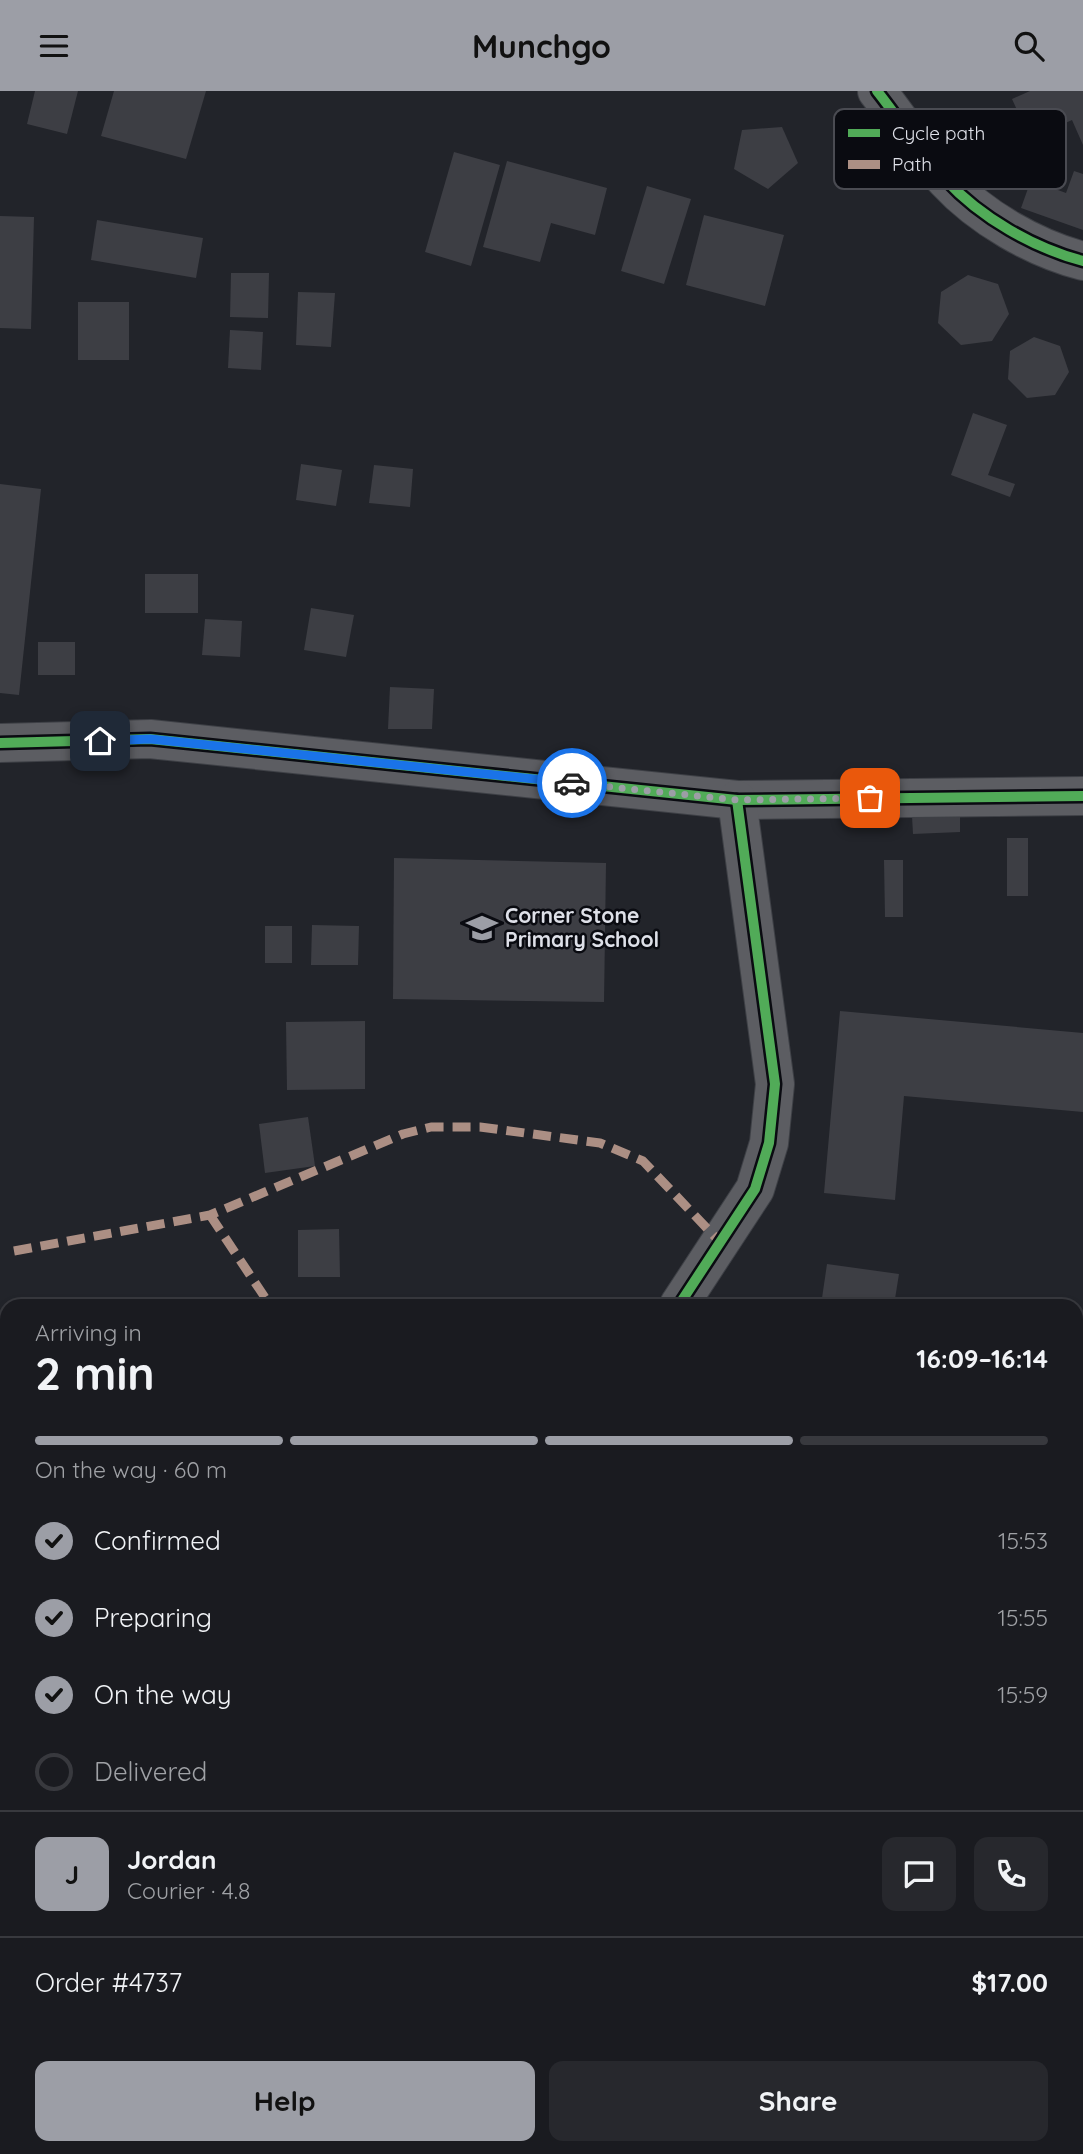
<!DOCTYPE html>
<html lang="en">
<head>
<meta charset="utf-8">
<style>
	body { margin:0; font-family:Quicksand,sans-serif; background:#27282d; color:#f1f3f6; height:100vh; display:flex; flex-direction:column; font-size:26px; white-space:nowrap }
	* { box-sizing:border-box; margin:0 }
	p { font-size:23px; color:#9fa1a5 }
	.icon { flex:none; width:38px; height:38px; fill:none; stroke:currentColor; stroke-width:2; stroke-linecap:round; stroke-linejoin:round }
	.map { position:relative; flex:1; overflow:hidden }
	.panel { position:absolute; left:0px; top:1208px; width:1083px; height:856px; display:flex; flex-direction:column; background:#1a1b20; border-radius:21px 21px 0 0; box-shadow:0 4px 10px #0003,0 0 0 2px #38393e }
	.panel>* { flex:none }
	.pin { position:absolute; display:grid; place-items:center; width:60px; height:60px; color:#fff; margin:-30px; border-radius:14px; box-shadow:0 4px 10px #0006 }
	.courier { position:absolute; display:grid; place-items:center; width:70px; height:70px; margin:-35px; border:5px solid #1a73e8; border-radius:50%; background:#fff; color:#222; box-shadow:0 2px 9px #0007 }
	.head em { font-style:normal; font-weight:700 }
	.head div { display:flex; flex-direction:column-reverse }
	.head { display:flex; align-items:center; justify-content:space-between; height:119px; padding:0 35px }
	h1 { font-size:46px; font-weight:700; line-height:52px }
	.bar { display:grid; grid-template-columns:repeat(4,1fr); gap:10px 7px; align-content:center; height:84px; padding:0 35px }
	.bar i { height:9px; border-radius:5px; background:#38393e }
	.bar .current { background:#9c9ea6 }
	.bar p { grid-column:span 4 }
	.line { display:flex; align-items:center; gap:18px; padding:0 35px; border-top:2px solid #38393e }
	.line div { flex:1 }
	.round { display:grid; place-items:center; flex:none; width:74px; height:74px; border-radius:14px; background:#27282d }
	ol { padding:0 35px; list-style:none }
	li { display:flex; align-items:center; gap:21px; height:77px }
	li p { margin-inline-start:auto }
	li .icon { padding:7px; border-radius:50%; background:#9c9ea6; color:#111; stroke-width:4 }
	li:last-child { color:#9fa1a5 }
	li i { width:38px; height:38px; border:4px solid #38393e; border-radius:50% }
	.button { display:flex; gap:14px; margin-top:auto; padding:14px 35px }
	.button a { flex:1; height:80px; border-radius:14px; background:#9c9ea6; color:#111; font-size:28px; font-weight:700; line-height:80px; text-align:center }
	.button a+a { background:#27282d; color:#f1f3f6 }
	header { display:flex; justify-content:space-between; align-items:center; height:91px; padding:0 35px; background:#9c9ea6; color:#111; font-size:32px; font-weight:700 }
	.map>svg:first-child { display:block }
</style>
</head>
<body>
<header><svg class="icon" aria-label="menu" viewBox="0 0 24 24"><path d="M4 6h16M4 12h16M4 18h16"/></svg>Munchgo<svg class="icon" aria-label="search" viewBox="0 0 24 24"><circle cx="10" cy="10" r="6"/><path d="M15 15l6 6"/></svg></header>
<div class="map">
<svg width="1083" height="2063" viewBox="0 0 1083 2063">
	<rect width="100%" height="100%" fill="#22242a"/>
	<g fill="#3d3e44">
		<path d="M 35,0 L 78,0 L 67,43 L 27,33 Z"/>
		<path d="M 114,0 L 206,0 L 186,68 L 101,45 Z"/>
		<path d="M 1030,0 L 1083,0 L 1083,54 L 1072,29 L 1030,48 L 1012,8 Z"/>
		<path d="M 782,36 L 798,72 L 768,98 L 734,78 L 742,39 Z"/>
		<path d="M 454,61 L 500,74 L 471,175 L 425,161 Z"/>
		<path d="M 507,70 L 607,97 L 595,144 L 551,132 L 540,171 L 483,156 Z"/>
		<path d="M 1074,80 L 1083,83 L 1083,139 L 1021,117 L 1031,89 L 1066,102 Z"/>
		<path d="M 647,95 L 691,108 L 664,193 L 621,180 Z"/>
		<path d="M 704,124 L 784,144 L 765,215 L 686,194 Z"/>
		<path d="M 0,125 L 34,126 L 31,238 L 0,237 Z"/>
		<path d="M 97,129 L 203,147 L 196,187 L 91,169 Z"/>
		<path d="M 231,182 L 269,182 L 268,227 L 230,226 Z"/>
		<path d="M 968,184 L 998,193 L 1009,223 L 992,250 L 961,254 L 938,232 L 941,201 Z"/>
		<path d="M 298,201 L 335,202 L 331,256 L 296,254 Z"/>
		<rect x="78" y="211" width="51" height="58"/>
		<path d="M 230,239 L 263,241 L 261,279 L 228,277 Z"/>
		<path d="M 1034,246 L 1060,255 L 1069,281 L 1055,304 L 1027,307 L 1008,288 L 1010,260 Z"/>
		<path d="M 973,322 L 1007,334 L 988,384 L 1015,393 L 1010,406 L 951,384 Z"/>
		<path d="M 301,373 L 342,379 L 336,415 L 296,409 Z"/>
		<path d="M 374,374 L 413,378 L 410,416 L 369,412 Z"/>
		<path d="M 0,393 L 41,398 L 19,604 L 0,602 Z"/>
		<rect x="145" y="483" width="53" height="39"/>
		<path d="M 311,517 L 354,524 L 346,566 L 304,559 Z"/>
		<path d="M 205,528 L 242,530 L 240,566 L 202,564 Z"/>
		<rect x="38" y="551" width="37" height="33"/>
		<path d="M 390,596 L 434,598 L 432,638 L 388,638 Z"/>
		<path d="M 960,723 L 960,741 L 913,743 L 912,725 Z"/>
		<rect x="1007" y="747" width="21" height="58"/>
		<path d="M 394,767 L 606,772 L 604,911 L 393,908 Z"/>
		<path d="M 884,769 L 903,769 L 903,826 L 885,826 Z"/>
		<path d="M 312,834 L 359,835 L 358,874 L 311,874 Z"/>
		<rect x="265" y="835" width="27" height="37"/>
		<path d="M 840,920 L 1083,942 L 1083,1021 L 904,1005 L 895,1109 L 824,1102 Z"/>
		<path d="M 365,930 L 365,998 L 287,999 L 286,931 Z"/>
		<path d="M 308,1026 L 315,1075 L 265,1082 L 259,1033 Z"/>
		<path d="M 339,1138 L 340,1186 L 298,1186 L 298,1139 Z"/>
		<path d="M 827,1173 L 899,1183 L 894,1214 L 821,1214 Z"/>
		<rect x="0" y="1285" width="7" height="57"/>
		<path d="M 1076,1307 L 1083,1308 L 1083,1375 L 1076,1374 Z"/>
		<path d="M 1076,1544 L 1083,1544 L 1083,1586 L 1076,1585 Z"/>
		<path d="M 7,1672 L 7,1745 L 3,1746 L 0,1720 L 0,1673 Z"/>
		<path d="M 28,2056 L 58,2056 L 58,2063 L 27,2063 Z"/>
		<path d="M 293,2056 L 330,2056 L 331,2063 L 293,2063 Z"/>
		<rect x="663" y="2056" width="34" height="7"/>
	</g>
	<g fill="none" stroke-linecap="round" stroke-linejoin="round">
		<defs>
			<g id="minor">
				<path d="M 877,0 C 900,29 921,62 946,89 C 981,127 1034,157 1083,170"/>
				<path d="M 0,652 L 150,648 L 737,709 L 1083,705"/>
				<path d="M 679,1214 L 755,1098 L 769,1052 L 775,993 L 737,709"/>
				<path d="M 0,1903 L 7,1901"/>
			</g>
		</defs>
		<use href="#minor" stroke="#3e4046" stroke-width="40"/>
		<use href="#minor" stroke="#5c5d62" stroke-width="38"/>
		<g stroke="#ac8f84" stroke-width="9" stroke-dasharray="18 9" stroke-linecap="butt">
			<path d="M 210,1124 L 270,1214"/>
			<path d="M 14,1160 L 210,1124 L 403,1043 L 431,1036 L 480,1036 L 600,1052 L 643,1070 L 720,1151"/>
		</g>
		<defs>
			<g id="cycleway">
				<path d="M 877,0 C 900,29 921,62 946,89 C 981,127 1034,157 1083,170"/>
				<path d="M 0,652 L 150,648 L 737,709 L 1083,705"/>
				<path d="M 679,1214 L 755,1098 L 769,1052 L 775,993 L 737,709"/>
			</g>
		</defs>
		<use href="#cycleway" stroke="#0a0b11" stroke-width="15"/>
		<use href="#cycleway" stroke="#51ab58" stroke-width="10"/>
	</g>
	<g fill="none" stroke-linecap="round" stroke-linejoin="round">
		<path stroke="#9c9ea6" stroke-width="7" stroke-dasharray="0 12.6" d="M 572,692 L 737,709 L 870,707"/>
		<path stroke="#1a73e8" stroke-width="9" d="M 100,650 L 150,648 L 572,692"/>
	</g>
	<defs>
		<symbol id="school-bare" viewBox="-9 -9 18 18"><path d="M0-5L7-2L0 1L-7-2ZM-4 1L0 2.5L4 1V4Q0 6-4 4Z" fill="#9c9ea6" stroke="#0a0b11" stroke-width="2.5" paint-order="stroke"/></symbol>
	</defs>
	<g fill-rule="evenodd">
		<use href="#school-bare" x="460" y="815" width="44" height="44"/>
	</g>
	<g text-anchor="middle" stroke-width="5" stroke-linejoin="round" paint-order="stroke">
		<g font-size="21" font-weight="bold" fill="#dee0e8" stroke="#0a0b11" text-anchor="start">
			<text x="505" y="832">Corner Stone<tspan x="505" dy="24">Primary School</tspan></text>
		</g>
	</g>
	<rect x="834" y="18" width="232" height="80" rx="10" fill="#0a0b11" stroke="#4a4b52" stroke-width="2"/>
	<rect x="848" y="38" width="32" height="8" fill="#51ab58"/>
	<rect x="848" y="69" width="32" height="9" fill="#ac8f84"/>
	<g font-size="19" fill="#dee0e8">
		<text x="892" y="49">Cycle path</text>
		<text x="892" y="80">Path</text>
	</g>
</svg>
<div class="pin" style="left:870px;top:707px;background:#ea580c"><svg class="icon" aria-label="bag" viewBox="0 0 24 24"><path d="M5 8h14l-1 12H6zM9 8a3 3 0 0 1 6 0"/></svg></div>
<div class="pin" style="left:100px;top:650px;background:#1f2937"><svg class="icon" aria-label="home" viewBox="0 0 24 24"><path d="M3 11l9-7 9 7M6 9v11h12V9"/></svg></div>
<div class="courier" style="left:572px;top:692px"><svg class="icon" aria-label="car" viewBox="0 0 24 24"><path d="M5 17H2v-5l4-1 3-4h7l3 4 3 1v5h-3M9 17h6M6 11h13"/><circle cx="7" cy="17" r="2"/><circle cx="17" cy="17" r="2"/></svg></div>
<section class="panel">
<div class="head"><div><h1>2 min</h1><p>Arriving in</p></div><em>16:09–16:14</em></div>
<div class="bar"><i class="current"></i><i class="current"></i><i class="current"></i><i></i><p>On the way · 60 m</p></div>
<ol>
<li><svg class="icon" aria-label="check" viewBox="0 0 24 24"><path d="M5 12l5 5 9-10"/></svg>Confirmed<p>15:53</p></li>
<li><svg class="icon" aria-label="check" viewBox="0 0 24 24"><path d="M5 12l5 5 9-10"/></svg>Preparing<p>15:55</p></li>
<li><svg class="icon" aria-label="check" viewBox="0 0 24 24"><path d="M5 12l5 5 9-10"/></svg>On the way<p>15:59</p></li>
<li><i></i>Delivered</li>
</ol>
<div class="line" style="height:126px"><b class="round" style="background:#9c9ea6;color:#111">J</b><div><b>Jordan</b><p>Courier · 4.8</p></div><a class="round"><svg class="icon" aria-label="chat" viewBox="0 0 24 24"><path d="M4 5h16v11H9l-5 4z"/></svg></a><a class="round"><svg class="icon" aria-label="phone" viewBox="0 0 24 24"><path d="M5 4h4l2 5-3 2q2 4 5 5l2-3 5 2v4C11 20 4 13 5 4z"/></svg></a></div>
<div class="line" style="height:91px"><div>Order #4737</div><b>$17.00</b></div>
<div class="button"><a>Help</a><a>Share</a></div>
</section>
</div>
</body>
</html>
